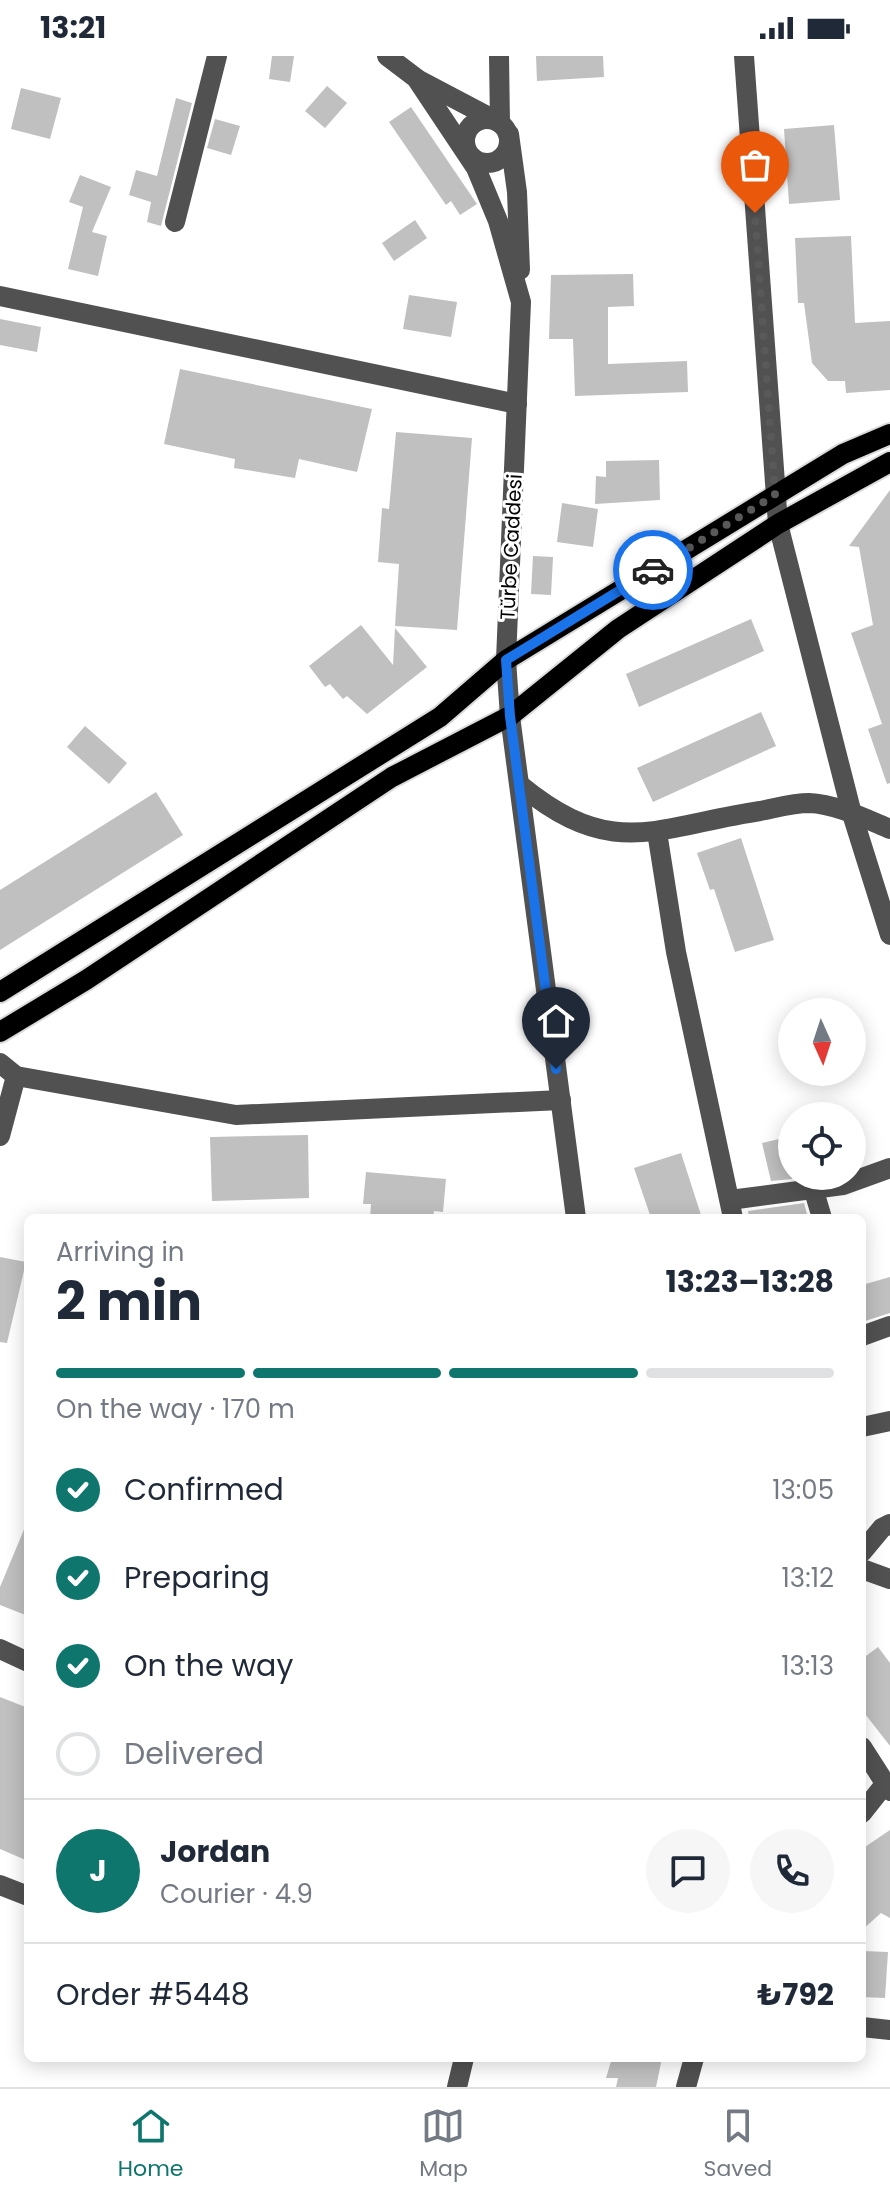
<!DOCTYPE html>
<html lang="en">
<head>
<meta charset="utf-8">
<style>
	body { margin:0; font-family:Poppins,sans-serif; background:#f6f6f7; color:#1f2937; height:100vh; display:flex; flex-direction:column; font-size:30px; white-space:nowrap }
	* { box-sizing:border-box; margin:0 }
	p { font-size:26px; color:#747a83 }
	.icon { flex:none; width:44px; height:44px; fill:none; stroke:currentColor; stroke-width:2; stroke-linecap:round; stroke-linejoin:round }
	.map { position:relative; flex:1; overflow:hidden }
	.panel { position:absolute; left:24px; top:1158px; width:842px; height:848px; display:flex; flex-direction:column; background:#fff; border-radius:12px; box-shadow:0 4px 20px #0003 }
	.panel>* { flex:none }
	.needle { width:52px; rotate:177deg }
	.controls { position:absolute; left:778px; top:942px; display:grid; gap:16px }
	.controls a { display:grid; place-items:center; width:88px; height:88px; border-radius:50%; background:#fff; box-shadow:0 4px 20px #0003; font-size:40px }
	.pin { position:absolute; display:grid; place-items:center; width:68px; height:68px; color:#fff; margin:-82px -34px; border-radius:50% 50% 50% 0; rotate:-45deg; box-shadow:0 0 8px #0007 }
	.pin .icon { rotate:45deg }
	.courier { position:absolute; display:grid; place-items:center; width:80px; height:80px; margin:-40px; border:6px solid #1a73e8; border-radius:50%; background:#fff; color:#222; box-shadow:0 2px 10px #0007 }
	.head em { font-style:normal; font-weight:700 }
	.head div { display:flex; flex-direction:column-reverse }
	.head { display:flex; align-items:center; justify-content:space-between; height:136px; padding:0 32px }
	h1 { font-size:52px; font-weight:700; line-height:60px }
	.bar { display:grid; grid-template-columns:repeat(4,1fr); gap:12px 8px; align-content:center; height:96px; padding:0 32px }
	.bar i { height:10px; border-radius:6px; background:#e0e1e3 }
	.bar .on { background:#0f766e }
	.bar p { grid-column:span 4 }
	.line { display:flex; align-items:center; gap:20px; padding:0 32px; border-top:2px solid #e0e1e3 }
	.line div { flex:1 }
	.round { display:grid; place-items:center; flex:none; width:84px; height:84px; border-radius:42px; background:#f6f6f7 }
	ol { padding:0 32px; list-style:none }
	li { display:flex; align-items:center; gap:24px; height:88px }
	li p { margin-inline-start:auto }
	li .icon { padding:8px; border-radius:50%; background:#0f766e; color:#fff; stroke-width:4 }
	li:last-child { color:#747a83 }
	li i { width:44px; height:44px; border:4px solid #e0e1e3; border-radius:50% }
	.status { display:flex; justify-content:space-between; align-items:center; height:56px; padding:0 40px; background:#fff; direction:ltr }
	.status svg { height:22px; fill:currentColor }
	.tabs { display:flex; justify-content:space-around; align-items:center; height:112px; border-top:2px solid #e0e1e3; background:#fff; font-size:22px; color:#747a83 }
	.tabs a { display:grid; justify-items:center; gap:4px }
	.tabs .on { color:#0f766e }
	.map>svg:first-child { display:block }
</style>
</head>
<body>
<div class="status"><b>13:21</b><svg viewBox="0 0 49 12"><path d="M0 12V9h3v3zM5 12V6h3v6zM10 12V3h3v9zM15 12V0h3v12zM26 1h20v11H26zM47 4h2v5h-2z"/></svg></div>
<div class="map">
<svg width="890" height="2031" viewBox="0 0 890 2031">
	<rect width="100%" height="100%" fill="#fff"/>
	<g fill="#c0c0c0">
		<path d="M 272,0 L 294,0 L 290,26 L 269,23 Z"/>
		<path d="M 536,0 L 603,0 L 604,21 L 537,25 Z"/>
		<path d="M 327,30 L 347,47 L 325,72 L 305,55 Z"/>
		<path d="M 21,32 L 61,42 L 50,83 L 11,73 Z"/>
		<path d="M 176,42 L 192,47 L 161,170 L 147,166 L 151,146 L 129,139 L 136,114 L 157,120 Z"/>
		<path d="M 411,51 L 477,148 L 460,159 L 451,145 L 446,149 L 389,66 Z"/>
		<path d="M 215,63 L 240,70 L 231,99 L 207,92 Z"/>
		<path d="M 834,69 L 840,144 L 789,148 L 784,73 Z"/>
		<path d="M 80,119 L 111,131 L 92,176 L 107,180 L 98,220 L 68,213 L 83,151 L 69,146 Z"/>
		<path d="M 415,164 L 427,182 L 394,205 L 382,187 Z"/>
		<path d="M 851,180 L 855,267 L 890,265 L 890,334 L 846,337 L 845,325 L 828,325 L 812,307 L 804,247 L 798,247 L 795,182 Z"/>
		<path d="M 633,218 L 634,250 L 608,251 L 608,308 L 687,305 L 688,336 L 575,340 L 573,283 L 549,283 L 551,219 Z"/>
		<path d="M 409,239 L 457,246 L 451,281 L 403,273 Z"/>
		<path d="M 0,263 L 41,271 L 37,296 L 0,289 Z"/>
		<path d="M 180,313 L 372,353 L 357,416 L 299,403 L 295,422 L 234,412 L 235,403 L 164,388 Z"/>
		<path d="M 396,376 L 472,382 L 457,574 L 395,570 L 399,508 L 378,506 L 382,452 L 389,453 Z"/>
		<path d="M 659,404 L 660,444 L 595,448 L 596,420 L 606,421 L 606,405 Z"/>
		<path d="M 890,434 L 890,727 L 887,728 L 868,673 L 882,668 L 851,577 L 873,569 L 859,491 L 849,490 Z"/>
		<path d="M 562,447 L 598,453 L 593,491 L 557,486 Z"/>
		<path d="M 533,500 L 553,501 L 551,539 L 531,538 Z"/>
		<path d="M 751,563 L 764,595 L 639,651 L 626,618 Z"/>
		<path d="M 361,569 L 393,609 L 395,572 L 427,611 L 367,658 L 347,640 L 343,643 L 330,628 L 325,631 L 309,610 Z"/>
		<path d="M 761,656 L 776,690 L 653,746 L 637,712 Z"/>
		<path d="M 85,670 L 127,707 L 109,728 L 67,691 Z"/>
		<path d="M 156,736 L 183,779 L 0,894 L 0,834 Z"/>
		<path d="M 741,782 L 774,884 L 735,896 L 714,833 L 710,834 L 697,797 Z"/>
		<path d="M 308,1079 L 309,1142 L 212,1145 L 210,1081 Z"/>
		<path d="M 792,1080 L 792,1123 L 771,1125 L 762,1087 Z"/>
		<path d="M 681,1097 L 702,1162 L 651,1162 L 634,1112 Z"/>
		<path d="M 366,1116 L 446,1123 L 443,1156 L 434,1155 L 433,1162 L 370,1162 L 371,1148 L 363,1148 Z"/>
		<path d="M 804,1147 L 808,1162 L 749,1162 L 748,1155 Z"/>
		<path d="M 0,1201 L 26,1206 L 7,1287 L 0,1286 Z"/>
		<path d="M 890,1221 L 890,1257 L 862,1266 L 862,1229 Z"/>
		<path d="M 28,1464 L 28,1560 L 0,1549 L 0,1531 Z"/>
		<path d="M 878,1591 L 890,1607 L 890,1690 L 862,1654 L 862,1603 Z"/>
		<path d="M 0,1641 L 28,1652 L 28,1805 L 0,1793 Z"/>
		<path d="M 890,1774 L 890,1862 L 881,1857 L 862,1874 L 862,1793 Z"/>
		<path d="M 862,1895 L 888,1896 L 885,1942 L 862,1941 Z"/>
		<path d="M 612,2002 L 662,2002 L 656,2031 L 616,2031 L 618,2022 L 606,2022 Z"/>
	</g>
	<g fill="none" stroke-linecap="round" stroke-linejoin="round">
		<defs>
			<g id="major">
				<path d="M 0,936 L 440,661 L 506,604 L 843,398 L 890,378"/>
				<path d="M 0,976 L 86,924 L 392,721 L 510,660 L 618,573 L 778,468 L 890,406"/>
			</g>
		</defs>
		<use href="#major" stroke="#dbdbdb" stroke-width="24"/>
		<g stroke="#515151" stroke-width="20">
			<path d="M 387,0 L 416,22 L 476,112 L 498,165 L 521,246 L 506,604 L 510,660 L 576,1162"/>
			<path d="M 499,0 L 500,67"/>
			<path d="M 744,0 L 778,468 L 852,758 L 890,879"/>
			<path d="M 419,24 L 493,63"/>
			<circle cx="487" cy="85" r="22"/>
			<path d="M 509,78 L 517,136 L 520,214"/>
			<path d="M 175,166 L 217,0"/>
			<path d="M 0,240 L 517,348"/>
			<path d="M 520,729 C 613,805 655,771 760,755 C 776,752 793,747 809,747 C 836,748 866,763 890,773"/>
			<path d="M 657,776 L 676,896 L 733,1162"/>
			<path d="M 0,1007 L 16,1020 L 236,1059 L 561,1044"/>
			<path d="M 0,1080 L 16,1020"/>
			<path d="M 814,1135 L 822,1162"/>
			<path d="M 730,1144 L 843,1129 L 890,1112"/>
			<path d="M 862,1280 L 890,1270"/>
			<path d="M 862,1371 L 890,1365"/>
			<path d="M 862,1496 L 882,1472 L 890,1468"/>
			<path d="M 862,1513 L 890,1523"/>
			<path d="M 0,1593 L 28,1606"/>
			<path d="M 862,1691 L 890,1735"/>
			<path d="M 862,1757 L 885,1728"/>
			<path d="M 0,1829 L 28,1840"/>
			<path d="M 862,1971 L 890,1974"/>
			<path d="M 457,2031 L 464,2002"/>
			<path d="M 686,2031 L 694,2002"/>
		</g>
		<use href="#major" stroke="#000" stroke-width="20"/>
	</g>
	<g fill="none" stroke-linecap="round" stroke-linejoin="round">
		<path stroke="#595959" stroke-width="8" stroke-dasharray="0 14.4" d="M 653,514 L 775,439 L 755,157"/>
		<path stroke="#1a73e8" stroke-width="10" d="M 556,1013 L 510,660 L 506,604 L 653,514"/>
	</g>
	<g text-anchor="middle" stroke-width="6" stroke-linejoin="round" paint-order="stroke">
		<g font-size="20" fill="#000" stroke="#fff">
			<text transform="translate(511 491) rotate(-87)" y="7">Türbe Caddesi</text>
		</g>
	</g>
</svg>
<div class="controls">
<a><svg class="needle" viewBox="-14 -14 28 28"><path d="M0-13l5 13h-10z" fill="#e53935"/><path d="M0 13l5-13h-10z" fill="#747a83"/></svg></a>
<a><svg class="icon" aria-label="locate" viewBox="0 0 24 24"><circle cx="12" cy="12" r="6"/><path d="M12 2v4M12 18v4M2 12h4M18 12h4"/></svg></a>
</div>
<div class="pin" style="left:755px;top:157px;background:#ea580c"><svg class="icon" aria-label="bag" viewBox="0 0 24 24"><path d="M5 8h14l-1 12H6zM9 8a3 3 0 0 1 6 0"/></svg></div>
<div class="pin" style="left:556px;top:1013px;background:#1f2937"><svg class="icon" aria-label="home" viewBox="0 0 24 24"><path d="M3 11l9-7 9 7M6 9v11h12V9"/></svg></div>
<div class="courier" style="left:653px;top:514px"><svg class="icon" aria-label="car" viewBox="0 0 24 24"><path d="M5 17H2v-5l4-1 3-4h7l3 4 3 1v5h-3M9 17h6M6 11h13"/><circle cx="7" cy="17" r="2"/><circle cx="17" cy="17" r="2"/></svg></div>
<section class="panel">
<div class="head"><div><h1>2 min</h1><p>Arriving in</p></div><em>13:23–13:28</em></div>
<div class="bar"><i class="on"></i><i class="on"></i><i class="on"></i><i></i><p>On the way · 170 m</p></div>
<ol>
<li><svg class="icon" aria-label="check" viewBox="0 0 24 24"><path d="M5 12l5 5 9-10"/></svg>Confirmed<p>13:05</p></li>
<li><svg class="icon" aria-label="check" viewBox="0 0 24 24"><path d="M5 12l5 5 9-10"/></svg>Preparing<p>13:12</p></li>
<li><svg class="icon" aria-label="check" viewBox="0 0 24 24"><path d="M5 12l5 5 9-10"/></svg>On the way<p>13:13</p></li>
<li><i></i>Delivered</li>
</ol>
<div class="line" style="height:144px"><b class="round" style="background:#0f766e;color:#fff">J</b><div><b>Jordan</b><p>Courier · 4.9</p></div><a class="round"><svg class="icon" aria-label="chat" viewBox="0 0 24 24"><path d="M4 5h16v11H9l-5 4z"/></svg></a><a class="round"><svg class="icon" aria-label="phone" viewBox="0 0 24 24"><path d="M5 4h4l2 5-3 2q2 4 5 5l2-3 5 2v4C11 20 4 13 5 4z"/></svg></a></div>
<div class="line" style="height:104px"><div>Order #5448</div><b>₺792</b></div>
</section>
</div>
<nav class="tabs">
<a class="on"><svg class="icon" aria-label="home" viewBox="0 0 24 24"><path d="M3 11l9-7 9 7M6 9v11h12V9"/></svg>Home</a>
<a><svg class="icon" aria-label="map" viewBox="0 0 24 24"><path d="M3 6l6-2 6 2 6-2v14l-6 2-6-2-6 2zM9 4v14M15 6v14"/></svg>Map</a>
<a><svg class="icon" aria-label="saved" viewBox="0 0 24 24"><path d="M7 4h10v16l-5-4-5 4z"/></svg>Saved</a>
</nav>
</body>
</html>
